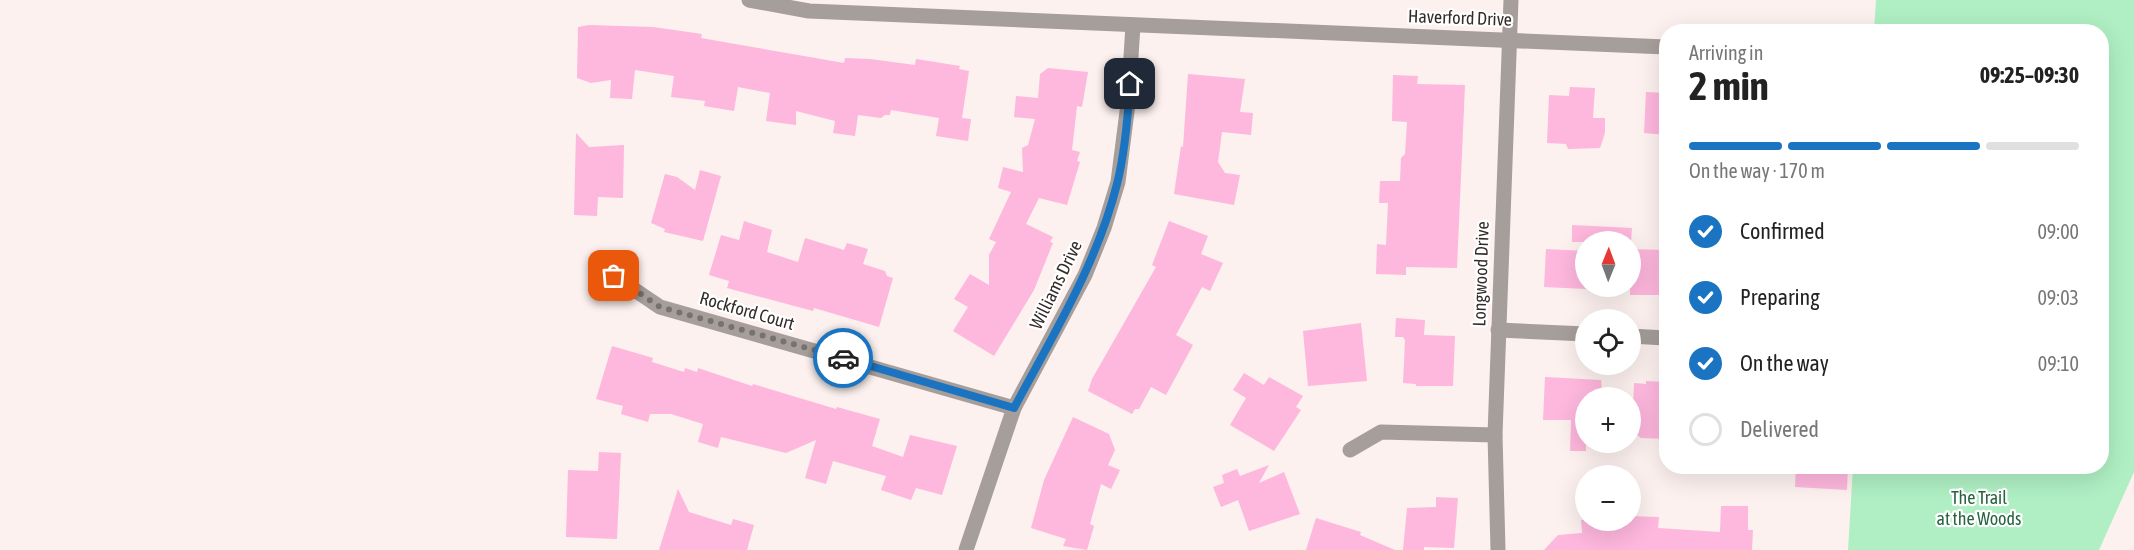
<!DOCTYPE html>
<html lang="en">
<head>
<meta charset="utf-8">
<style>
	body { margin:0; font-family:"Asap Condensed",sans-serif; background:#f2f2f2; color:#222; height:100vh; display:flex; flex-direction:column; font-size:22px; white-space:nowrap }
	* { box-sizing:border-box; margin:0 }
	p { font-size:20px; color:#767676 }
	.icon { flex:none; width:33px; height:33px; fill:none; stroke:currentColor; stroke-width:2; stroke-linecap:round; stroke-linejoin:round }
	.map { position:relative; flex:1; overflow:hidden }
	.side { position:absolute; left:1659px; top:24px; width:450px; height:450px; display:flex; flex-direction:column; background:#fff; border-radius:24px; box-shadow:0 6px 24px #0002 }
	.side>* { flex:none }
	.needle { width:39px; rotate:1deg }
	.controls { position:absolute; left:1575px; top:231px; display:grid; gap:12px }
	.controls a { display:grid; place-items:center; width:66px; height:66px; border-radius:50%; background:#fff; box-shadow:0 6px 24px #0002; font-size:30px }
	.pin { position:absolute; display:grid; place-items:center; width:51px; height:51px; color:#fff; margin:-26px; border-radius:12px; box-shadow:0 3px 9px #0006 }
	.courier { position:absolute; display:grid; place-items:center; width:60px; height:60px; margin:-30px; border:4px solid #1b74c1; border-radius:50%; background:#fff; color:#222; box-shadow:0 2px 8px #0007 }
	.overview em { font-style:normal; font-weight:700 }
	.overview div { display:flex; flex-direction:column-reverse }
	.overview { display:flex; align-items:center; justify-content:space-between; height:102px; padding:0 30px }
	h1 { font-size:39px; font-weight:700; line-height:45px }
	.bar { display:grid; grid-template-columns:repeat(4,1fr); gap:9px 6px; align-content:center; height:72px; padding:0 30px }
	.bar i { height:8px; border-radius:4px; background:#e0e0e0 }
	.bar .active { background:#1b74c1 }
	.bar p { grid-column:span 4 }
	ol { padding:0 30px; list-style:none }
	li { display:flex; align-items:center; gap:18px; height:66px }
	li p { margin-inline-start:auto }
	li .icon { padding:6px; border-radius:50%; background:#1b74c1; color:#fff; stroke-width:4 }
	li:last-child { color:#767676 }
	li i { width:33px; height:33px; border:3px solid #e0e0e0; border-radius:50% }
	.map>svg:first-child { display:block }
</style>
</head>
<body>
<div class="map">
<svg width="2134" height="550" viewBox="0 0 2134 550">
	<rect width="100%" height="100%" fill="#fcf1ee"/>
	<path fill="#afefc3" d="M 1876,0 L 2134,0 L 2134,472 L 2099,550 L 1848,550 L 1853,467 L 2102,466 L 2102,32 L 1874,31 Z"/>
	<g fill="#feb7dd">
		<path d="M 589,25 L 653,27 L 702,34 L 701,38 L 844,63 L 845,58 L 870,59 L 915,65 L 916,59 L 960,66 L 959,69 L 969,71 L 962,118 L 971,119 L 968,141 L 936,136 L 939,118 L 891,110 L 890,115 L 885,115 L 881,118 L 858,115 L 855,136 L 833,133 L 835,121 L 796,111 L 796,125 L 766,121 L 770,93 L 738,87 L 734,111 L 704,106 L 705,101 L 671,97 L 674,76 L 635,70 L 632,99 L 610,98 L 611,80 L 591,83 L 577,78 L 578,27 Z"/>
		<path d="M 1048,68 L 1088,72 L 1082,107 L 1077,106 L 1072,150 L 1080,152 L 1077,161 L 1080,162 L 1067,205 L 1039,198 L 1026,224 L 1053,237 L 1050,242 L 1053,243 L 1034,290 L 994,356 L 953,331 L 968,307 L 954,299 L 970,274 L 989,285 L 989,255 L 996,242 L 989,239 L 1011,192 L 998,188 L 1003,167 L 1023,172 L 1022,148 L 1028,145 L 1035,119 L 1014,117 L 1016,96 L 1038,98 L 1040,74 Z"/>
		<path d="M 1188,74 L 1245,79 L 1240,112 L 1253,113 L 1251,135 L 1222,132 L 1218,162 L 1225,173 L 1240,175 L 1234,205 L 1174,194 L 1181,146 L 1183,147 Z"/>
		<path d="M 1393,75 L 1418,76 L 1417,84 L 1465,85 L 1457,268 L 1406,267 L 1406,275 L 1376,274 L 1377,244 L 1386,245 L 1388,203 L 1379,203 L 1380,181 L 1400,181 L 1401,158 L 1405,154 L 1407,122 L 1392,121 Z"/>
		<path d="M 1570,87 L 1595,88 L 1593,118 L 1605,118 L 1605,133 L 1600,148 L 1568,149 L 1566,144 L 1547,143 L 1549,95 L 1569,96 Z"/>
		<path d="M 1646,92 L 1666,93 L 1666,135 L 1644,133 Z"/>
		<path d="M 576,133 L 589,147 L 624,145 L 623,198 L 598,197 L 597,216 L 574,215 Z"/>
		<path d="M 700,170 L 721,176 L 703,241 L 664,232 L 665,229 L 651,223 L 665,174 L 677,177 L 695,190 Z"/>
		<path d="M 744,221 L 772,230 L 767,252 L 798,262 L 805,238 L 844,250 L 847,243 L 868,249 L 863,264 L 885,271 L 887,276 L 893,278 L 879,327 L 814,308 L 813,311 L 727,288 L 729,281 L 709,275 L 721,235 L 739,240 Z"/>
		<path d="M 1169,221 L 1208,236 L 1201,254 L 1223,263 L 1210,291 L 1202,287 L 1176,335 L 1193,345 L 1166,395 L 1151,387 L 1139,409 L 1135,409 L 1132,414 L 1088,391 L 1092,379 L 1156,267 L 1152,265 Z"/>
		<path d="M 1572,225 L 1632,228 L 1631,242 L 1572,242 Z"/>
		<path d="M 1546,249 L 1586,251 L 1586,289 L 1544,287 Z"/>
		<path d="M 1630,249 L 1666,250 L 1666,295 L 1630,295 Z"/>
		<path d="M 1396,318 L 1425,320 L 1424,335 L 1455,336 L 1453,386 L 1416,386 L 1416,384 L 1403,383 L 1405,340 L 1403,337 L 1395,337 Z"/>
		<path d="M 1361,323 L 1367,381 L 1308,386 L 1303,331 Z"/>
		<path d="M 612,346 L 653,358 L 652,362 L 684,372 L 685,368 L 697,372 L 698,368 L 752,386 L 753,384 L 836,409 L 837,407 L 880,419 L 872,446 L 903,457 L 910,435 L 957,446 L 942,495 L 916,488 L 911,500 L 881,490 L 886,476 L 833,461 L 826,484 L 805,478 L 816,440 L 786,453 L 721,437 L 718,448 L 698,442 L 703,424 L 671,414 L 650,414 L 648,422 L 621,414 L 623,406 L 596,399 Z"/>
		<path d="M 1244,373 L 1264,385 L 1269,377 L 1303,396 L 1296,407 L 1301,410 L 1274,451 L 1230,425 L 1246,398 L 1233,390 Z"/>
		<path d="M 1545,377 L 1601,380 L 1603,398 L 1586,398 L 1586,451 L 1570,451 L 1571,420 L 1543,420 Z"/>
		<path d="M 1646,381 L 1666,382 L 1666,439 L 1641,438 L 1632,431 L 1634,383 L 1646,384 Z"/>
		<path d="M 1073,417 L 1109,434 L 1115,450 L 1108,465 L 1120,470 L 1111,489 L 1101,484 L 1090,524 L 1094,526 L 1087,550 L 1063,546 L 1066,539 L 1031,528 L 1044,480 Z"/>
		<path d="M 599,452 L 621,453 L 617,539 L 566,537 L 568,470 L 598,471 Z"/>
		<path d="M 1269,465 L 1259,483 L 1284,472 L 1300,514 L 1249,531 L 1238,500 L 1221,507 L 1213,487 L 1224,483 L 1222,475 L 1237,469 L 1240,476 Z"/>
		<path d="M 1796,466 L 1848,466 L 1847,490 L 1795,487 Z"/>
		<path d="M 678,489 L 689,512 L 731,525 L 733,519 L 754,525 L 747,550 L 659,550 Z"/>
		<path d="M 1436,497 L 1458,498 L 1454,548 L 1424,547 L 1424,550 L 1403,550 L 1407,508 L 1436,507 Z"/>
		<path d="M 1721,506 L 1748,506 L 1748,530 L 1753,530 L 1752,550 L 1544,550 L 1558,535 L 1582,533 L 1581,520 L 1630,520 L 1630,516 L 1659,517 L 1658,528 L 1720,532 Z"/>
		<path d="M 1316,518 L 1361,532 L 1360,535 L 1395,550 L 1306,550 Z"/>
	</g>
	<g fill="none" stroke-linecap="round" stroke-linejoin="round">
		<g stroke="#a59e9a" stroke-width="15">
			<path d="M 749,0 L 809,11 L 1666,47"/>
			<path d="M 614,276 L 660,307 L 1014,408"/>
			<path d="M 1498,330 L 1586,334"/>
			<path d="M 1630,336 L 1666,338"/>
			<path d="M 1350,450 L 1381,432 L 1495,435"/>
			<path d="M 966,550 L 1014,408 L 1085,275 L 1104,228 L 1118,182 L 1128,104 L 1133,25"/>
			<path d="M 1498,550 L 1495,435 L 1511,0"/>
		</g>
	</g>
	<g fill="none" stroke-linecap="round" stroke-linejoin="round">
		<path stroke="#79716f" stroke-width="6" stroke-dasharray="0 10.8" d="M 614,276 L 660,307 L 843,358"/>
		<path stroke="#1b74c1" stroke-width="8" d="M 843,358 L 1014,408 C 1053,335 1097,264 1117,184 C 1125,153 1128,116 1130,84"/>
	</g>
	<g text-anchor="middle" stroke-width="4.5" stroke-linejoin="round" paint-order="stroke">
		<g font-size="18" fill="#332c2a" stroke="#fff">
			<text transform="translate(1460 18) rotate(2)" y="6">Haverford Drive</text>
			<text transform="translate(1481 274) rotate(-88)" y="6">Longwood Drive</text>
			<text transform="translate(1056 285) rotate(-64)" y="6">Williams Drive</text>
			<text transform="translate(747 311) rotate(16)" y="6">Rockford Court</text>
		</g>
		<g font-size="18" fill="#276540" stroke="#fff">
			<text x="1979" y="504">The Trail<tspan x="1979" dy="21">at the Woods</tspan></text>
		</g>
	</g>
</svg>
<div class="controls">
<a><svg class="needle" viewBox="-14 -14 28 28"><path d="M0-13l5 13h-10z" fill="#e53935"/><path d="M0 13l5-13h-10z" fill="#767676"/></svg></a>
<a><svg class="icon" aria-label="locate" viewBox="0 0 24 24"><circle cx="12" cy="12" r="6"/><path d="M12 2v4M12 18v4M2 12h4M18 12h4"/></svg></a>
<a>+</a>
<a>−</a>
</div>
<div class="pin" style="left:614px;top:276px;background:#ea580c"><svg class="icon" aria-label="bag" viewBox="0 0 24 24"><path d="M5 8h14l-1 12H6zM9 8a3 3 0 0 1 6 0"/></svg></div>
<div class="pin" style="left:1130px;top:84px;background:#1f2937"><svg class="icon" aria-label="home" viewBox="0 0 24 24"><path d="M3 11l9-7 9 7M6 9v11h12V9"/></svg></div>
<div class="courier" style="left:843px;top:358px"><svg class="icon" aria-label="car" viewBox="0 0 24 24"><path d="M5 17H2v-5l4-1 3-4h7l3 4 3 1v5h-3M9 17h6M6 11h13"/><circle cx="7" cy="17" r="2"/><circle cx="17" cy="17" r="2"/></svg></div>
<section class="side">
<div class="overview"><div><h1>2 min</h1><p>Arriving in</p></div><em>09:25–09:30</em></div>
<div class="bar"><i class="active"></i><i class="active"></i><i class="active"></i><i></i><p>On the way · 170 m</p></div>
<ol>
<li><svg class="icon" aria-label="check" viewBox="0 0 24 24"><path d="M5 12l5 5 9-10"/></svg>Confirmed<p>09:00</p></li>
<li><svg class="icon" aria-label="check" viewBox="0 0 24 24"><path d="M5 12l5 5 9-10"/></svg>Preparing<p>09:03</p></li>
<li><svg class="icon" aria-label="check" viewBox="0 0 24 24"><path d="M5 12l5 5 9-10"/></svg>On the way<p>09:10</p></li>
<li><i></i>Delivered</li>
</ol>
</section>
</div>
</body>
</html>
